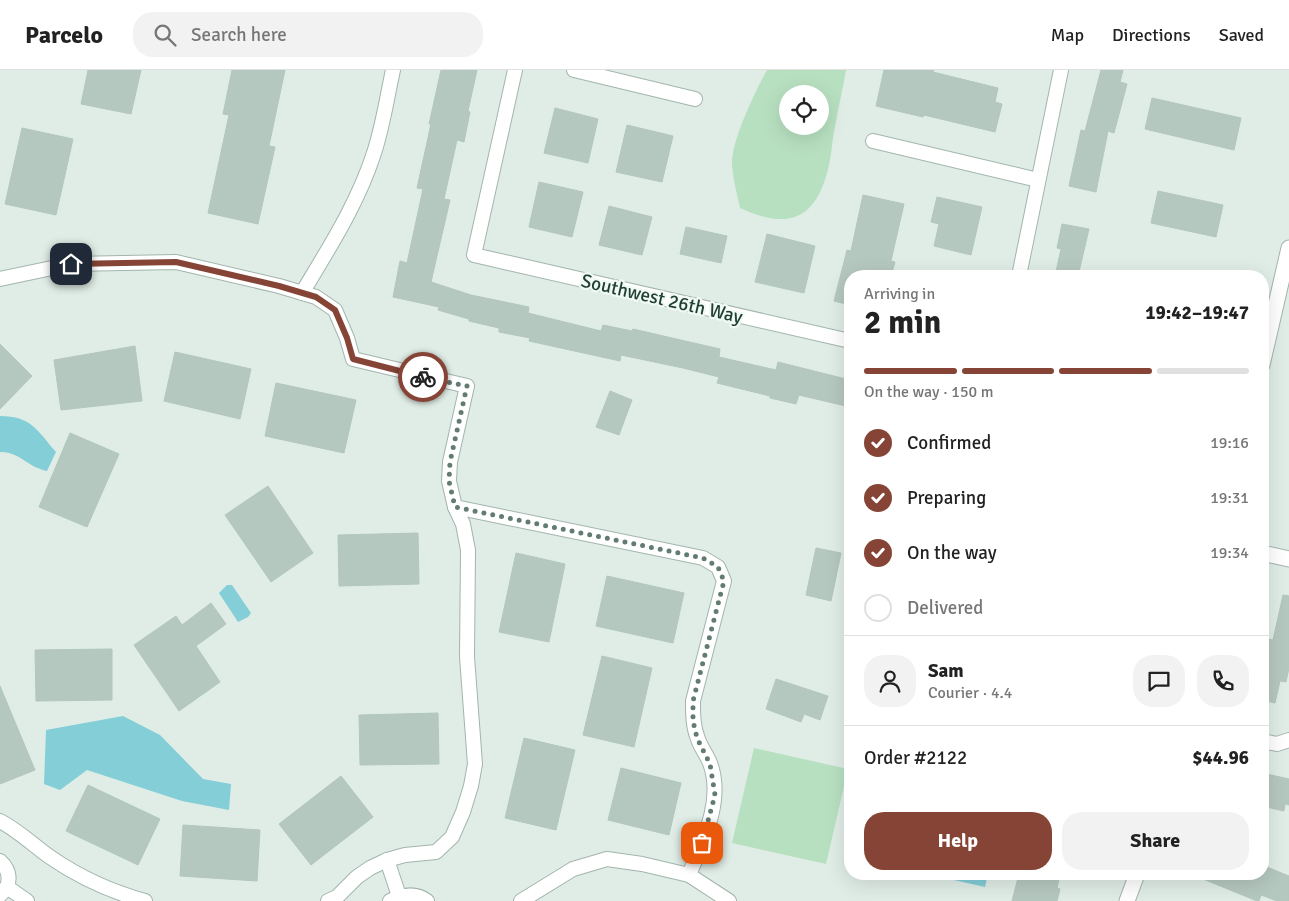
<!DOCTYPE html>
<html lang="en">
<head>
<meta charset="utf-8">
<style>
	body { margin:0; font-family:Signika,sans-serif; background:#f2f2f2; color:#222; height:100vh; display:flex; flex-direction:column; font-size:19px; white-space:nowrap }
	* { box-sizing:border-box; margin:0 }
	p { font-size:16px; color:#767676 }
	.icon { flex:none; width:28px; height:28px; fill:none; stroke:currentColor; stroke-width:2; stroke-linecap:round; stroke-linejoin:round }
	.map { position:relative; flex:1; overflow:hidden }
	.side { position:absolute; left:844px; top:200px; width:425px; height:610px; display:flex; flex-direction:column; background:#fff; border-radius:20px; box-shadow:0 5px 20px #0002 }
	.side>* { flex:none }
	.fabs { position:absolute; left:779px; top:15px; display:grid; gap:10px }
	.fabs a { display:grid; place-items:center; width:50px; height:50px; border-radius:50%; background:#fff; box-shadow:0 5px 20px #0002; font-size:25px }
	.pin { position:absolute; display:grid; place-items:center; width:42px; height:42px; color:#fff; margin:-21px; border-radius:10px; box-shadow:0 2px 8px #0006 }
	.courier { position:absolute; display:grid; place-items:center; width:50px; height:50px; margin:-25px; border:4px solid #854435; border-radius:50%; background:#fff; color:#222; box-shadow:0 1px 6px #0007 }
	.overview em { font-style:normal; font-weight:700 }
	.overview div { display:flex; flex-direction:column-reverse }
	.overview { display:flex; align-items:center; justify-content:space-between; height:85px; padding:0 20px }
	h1 { font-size:32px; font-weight:700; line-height:38px }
	.bar { display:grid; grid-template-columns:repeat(4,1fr); gap:8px 5px; align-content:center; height:60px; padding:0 20px }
	.bar i { height:6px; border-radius:4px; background:#e0e0e0 }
	.bar .current { background:#854435 }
	.bar p { grid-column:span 4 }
	.line { display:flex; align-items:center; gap:12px; padding:0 20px; border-top:1px solid #e0e0e0 }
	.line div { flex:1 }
	.round { display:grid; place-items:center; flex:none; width:52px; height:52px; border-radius:20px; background:#f2f2f2 }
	ol { padding:0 20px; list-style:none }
	li { display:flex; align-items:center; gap:15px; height:55px }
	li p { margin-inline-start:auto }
	li .icon { padding:5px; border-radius:50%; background:#854435; color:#fff; stroke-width:4 }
	li:last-child { color:#767676 }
	li i { width:28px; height:28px; border:2px solid #e0e0e0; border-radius:50% }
	.button { display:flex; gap:10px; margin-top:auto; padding:10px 20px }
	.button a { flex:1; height:58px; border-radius:20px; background:#854435; color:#fff; font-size:20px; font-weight:700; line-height:58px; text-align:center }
	.button a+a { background:#f2f2f2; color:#222 }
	header { display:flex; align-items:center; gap:30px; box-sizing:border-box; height:70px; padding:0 25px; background:#fff; border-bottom:1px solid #e0e0e0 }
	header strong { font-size:24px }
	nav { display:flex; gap:28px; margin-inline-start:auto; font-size:18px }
	.search { width:350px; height:45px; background:#f2f2f2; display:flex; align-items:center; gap:12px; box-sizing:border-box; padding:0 18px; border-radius:20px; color:#767676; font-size:19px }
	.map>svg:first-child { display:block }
</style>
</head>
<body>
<header>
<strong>Parcelo</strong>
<div class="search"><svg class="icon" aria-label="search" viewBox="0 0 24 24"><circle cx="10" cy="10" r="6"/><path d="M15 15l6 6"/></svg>Search here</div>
<nav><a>Map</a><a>Directions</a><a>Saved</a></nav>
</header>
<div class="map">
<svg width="1289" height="831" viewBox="0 0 1289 831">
	<rect width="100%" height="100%" fill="#e0ede6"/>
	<g fill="#b7e0c0" fill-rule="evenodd">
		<path d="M 767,0 L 846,0 C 843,19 838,38 835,57 C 832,69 832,83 829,95 C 817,149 790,161 740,138 C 737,124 733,109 732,95 C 731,71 755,22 767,0 ZM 788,24 L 820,24 L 820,56 L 788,56 Z"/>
		<path d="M 754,678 L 848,699 L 826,794 L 732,773 Z"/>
	</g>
	<g fill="#83ced7">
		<path d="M 0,346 C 31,346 37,360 56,382 L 47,401 C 27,397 19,381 0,382 Z"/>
		<path d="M 227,515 L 232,515 L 251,543 L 248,547 L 238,552 L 219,523 Z"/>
		<path d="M 123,646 L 160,665 L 203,709 L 231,714 L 229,740 L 182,731 L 87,700 L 60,720 L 44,714 L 46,660 Z"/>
		<path d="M 927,804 L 988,804 L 985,817 Z"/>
	</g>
	<g fill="#b5c8bf" stroke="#b2c7bd">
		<path d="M 88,0 L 141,0 L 131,44 L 81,34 Z"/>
		<path d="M 232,0 L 285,0 L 269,76 L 275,77 L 258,154 L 208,143 L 229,45 L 223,44 Z"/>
		<path d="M 441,0 L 477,0 L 468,41 L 470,42 L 464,72 L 457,70 L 444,129 L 450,130 L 431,212 L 471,225 L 529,237 L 528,243 L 601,261 L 603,255 L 632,261 L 633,259 L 720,279 L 719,287 L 776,300 L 778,292 L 850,310 L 850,337 L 799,325 L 796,334 L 770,328 L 770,326 L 717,313 L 719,307 L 683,298 L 621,285 L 620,291 L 529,271 L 530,268 L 499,262 L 499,258 L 469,251 L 469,249 L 438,240 L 439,237 L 393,227 L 400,191 L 407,193 L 423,119 L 417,118 L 431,54 L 429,54 Z"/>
		<path d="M 884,0 L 934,0 L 933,2 L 998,18 L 995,32 L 1002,34 L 995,62 L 924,45 L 923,47 L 876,36 Z"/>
		<path d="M 1101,0 L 1123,0 L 1120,12 L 1127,14 L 1114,63 L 1108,61 L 1096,122 L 1069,116 L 1081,60 L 1085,61 Z"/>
		<path d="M 1152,28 L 1241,48 L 1234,80 L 1145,59 Z"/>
		<path d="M 555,38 L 598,49 L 588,93 L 544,83 Z"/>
		<path d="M 627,55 L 673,66 L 662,112 L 616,102 Z"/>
		<path d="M 22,58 L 73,69 L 56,145 L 5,134 Z"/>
		<path d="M 539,112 L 583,122 L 572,167 L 529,157 Z"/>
		<path d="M 1158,121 L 1223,135 L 1216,167 L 1151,153 Z"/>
		<path d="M 863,125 L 904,134 L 891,191 L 895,192 L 891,206 L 850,206 L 850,235 L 834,231 L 847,180 L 851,181 Z"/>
		<path d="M 937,127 L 982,137 L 971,185 L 934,176 L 939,154 L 931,152 Z"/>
		<path d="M 609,136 L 652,147 L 642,185 L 599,175 Z"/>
		<path d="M 1062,154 L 1089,159 L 1078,206 L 1055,206 L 1061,179 L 1057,178 Z"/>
		<path d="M 686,157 L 727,166 L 721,193 L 680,184 Z"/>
		<path d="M 767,164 L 815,176 L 804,223 L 755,212 Z"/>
		<path d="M 0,274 L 32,306 L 0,339 Z"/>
		<path d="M 135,276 L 142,331 L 61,340 L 54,290 Z"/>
		<path d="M 175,282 L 251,299 L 240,349 L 164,331 Z"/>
		<path d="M 276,313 L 356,330 L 344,383 L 265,366 Z"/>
		<path d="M 610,321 L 632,330 L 619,365 L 596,357 Z"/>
		<path d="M 70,363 L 119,384 L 87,457 L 39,437 Z"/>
		<path d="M 268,416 L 313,483 L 271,512 L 225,445 Z"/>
		<path d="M 418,463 L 419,514 L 339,516 L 338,465 Z"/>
		<path d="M 816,478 L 841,483 L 831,531 L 806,525 Z"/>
		<path d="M 516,483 L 565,494 L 549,572 L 499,562 Z"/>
		<path d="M 607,506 L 684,523 L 673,573 L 596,556 Z"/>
		<path d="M 1283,525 L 1289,526 L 1289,598 L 1286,612 L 1280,611 L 1275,633 L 1262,630 L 1262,578 L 1265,568 L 1273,570 Z"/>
		<path d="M 211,533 L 226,554 L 196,576 L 220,612 L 179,641 L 134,575 L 176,546 L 182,555 Z"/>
		<path d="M 112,579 L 112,630 L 36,631 L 35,580 Z"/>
		<path d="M 602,586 L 652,598 L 634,677 L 583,665 Z"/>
		<path d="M 776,609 L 828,626 L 820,650 L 804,644 L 801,652 L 766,639 Z"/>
		<path d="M 0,616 L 35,700 L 0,714 Z"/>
		<path d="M 438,643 L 439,694 L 360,695 L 359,645 Z"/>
		<path d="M 524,668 L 575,680 L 556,760 L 505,748 Z"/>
		<path d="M 621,698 L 681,713 L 669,765 L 608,750 Z"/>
		<path d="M 1262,703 L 1289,709 L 1289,735 L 1285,734 L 1284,741 L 1262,736 Z"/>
		<path d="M 341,706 L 373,747 L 311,795 L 279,754 Z"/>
		<path d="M 88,715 L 160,749 L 138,795 L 66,761 Z"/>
		<path d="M 183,755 L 260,760 L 257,811 L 180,806 Z"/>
		<path d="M 1262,795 L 1289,806 L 1289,831 L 1277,831 L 1261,825 L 1259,831 L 1257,831 L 1191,804 L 1262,804 Z"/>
		<path d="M 1019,804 L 1060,804 L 1057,818 L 1060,819 L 1057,831 L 1012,831 Z"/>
	</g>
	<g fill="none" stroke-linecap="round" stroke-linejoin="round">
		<defs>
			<g id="minor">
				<path d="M 515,0 L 474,185 L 850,271"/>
				<path d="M 574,0 L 695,29"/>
				<path d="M 873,71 L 1038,110"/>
				<path d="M 1019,206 L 1061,0"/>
				<path d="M 0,209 L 71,194 L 176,192 L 279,216 L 316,227 L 335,240 L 347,268 L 353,289 L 467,316 L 450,392 L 449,411 L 455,437 L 463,454 L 468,480 L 467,587 L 475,694 L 471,716 L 463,742 L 452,767 L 436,782 L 405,785 L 387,790 L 370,798 L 357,807 L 337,827 L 328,831"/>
				<path d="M 302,223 C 329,178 358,133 374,83 C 383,56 387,27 393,0"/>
				<path d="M 455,437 L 703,488 L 718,497 L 724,511 L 693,631 C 693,644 693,657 698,669 C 701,678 707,685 710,693 C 724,730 703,771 689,805"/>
				<path d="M 1262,671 L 1277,674 L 1289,670"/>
				<path d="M 0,751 C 19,761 33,775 50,787 C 79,807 112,822 145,831"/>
				<path d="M 387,790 L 399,826"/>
				<path d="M 0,791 C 11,801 12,815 0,825"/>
				<path d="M 7,817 L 27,831"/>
				<path d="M 390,831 C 402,825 415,822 427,831"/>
				<path d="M 521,831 L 573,799 L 607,789 L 642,794 L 689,805 L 729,831"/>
			</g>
			<g id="tertiary">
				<path d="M 1262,295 L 1289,178"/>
				<path d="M 1262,483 L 1289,489"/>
				<path d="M 1127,831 L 1137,804"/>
			</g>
		</defs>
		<use href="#minor" stroke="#a2b5ad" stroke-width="16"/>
		<use href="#tertiary" stroke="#a2b5ad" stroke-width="17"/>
		<use href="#minor" stroke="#fff" stroke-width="14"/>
		<use href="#tertiary" stroke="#fff" stroke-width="15"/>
	</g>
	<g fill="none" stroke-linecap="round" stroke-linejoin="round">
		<path stroke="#637c72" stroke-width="5" stroke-dasharray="0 9" d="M 423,307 L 467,316 L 450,392 L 449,411 L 455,437 L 703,488 L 718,497 L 724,511 L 693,631 L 693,651 L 697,668 L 710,694 L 715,725 L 702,773"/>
		<path stroke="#854435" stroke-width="6" d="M 71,194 L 176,192 L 279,216 L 316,227 L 335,240 L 347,268 L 353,289 L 423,307"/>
	</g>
	<g text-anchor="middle" stroke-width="4.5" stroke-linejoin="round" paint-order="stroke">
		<g font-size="19" fill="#1f3f34" stroke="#f1f9f4">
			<text transform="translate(662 228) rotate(13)" y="7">Southwest 26th Way</text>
		</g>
	</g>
</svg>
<div class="fabs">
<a><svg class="icon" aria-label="locate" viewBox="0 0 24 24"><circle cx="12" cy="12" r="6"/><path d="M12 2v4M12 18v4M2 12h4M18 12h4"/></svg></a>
</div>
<div class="pin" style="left:702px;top:773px;background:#ea580c"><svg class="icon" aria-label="bag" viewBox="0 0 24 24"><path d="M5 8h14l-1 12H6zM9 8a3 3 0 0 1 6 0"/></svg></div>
<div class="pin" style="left:71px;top:194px;background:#1f2937"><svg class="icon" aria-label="home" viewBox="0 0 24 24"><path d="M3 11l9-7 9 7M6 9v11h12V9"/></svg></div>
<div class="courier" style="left:423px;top:307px"><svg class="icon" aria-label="bike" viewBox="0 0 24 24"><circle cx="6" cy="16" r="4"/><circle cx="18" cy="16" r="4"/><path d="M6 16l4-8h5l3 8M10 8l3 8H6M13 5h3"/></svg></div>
<section class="side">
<div class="overview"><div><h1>2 min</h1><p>Arriving in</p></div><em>19:42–19:47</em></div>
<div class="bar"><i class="current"></i><i class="current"></i><i class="current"></i><i></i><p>On the way · 150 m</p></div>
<ol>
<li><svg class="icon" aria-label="check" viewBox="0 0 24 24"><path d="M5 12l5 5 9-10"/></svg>Confirmed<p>19:16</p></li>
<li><svg class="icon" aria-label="check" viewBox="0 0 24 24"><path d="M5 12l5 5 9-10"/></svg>Preparing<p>19:31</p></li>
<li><svg class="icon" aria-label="check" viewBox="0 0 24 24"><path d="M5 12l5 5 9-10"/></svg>On the way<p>19:34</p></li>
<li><i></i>Delivered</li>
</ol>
<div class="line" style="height:90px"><a class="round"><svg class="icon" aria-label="person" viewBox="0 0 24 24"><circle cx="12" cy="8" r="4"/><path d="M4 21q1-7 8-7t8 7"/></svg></a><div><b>Sam</b><p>Courier · 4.4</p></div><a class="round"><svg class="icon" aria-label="chat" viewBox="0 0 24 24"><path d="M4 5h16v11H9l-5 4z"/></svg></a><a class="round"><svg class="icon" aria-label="phone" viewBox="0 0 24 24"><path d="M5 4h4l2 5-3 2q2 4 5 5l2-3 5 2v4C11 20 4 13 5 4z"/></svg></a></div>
<div class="line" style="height:65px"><div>Order #2122</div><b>$44.96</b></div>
<div class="button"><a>Help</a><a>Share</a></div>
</section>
</div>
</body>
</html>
